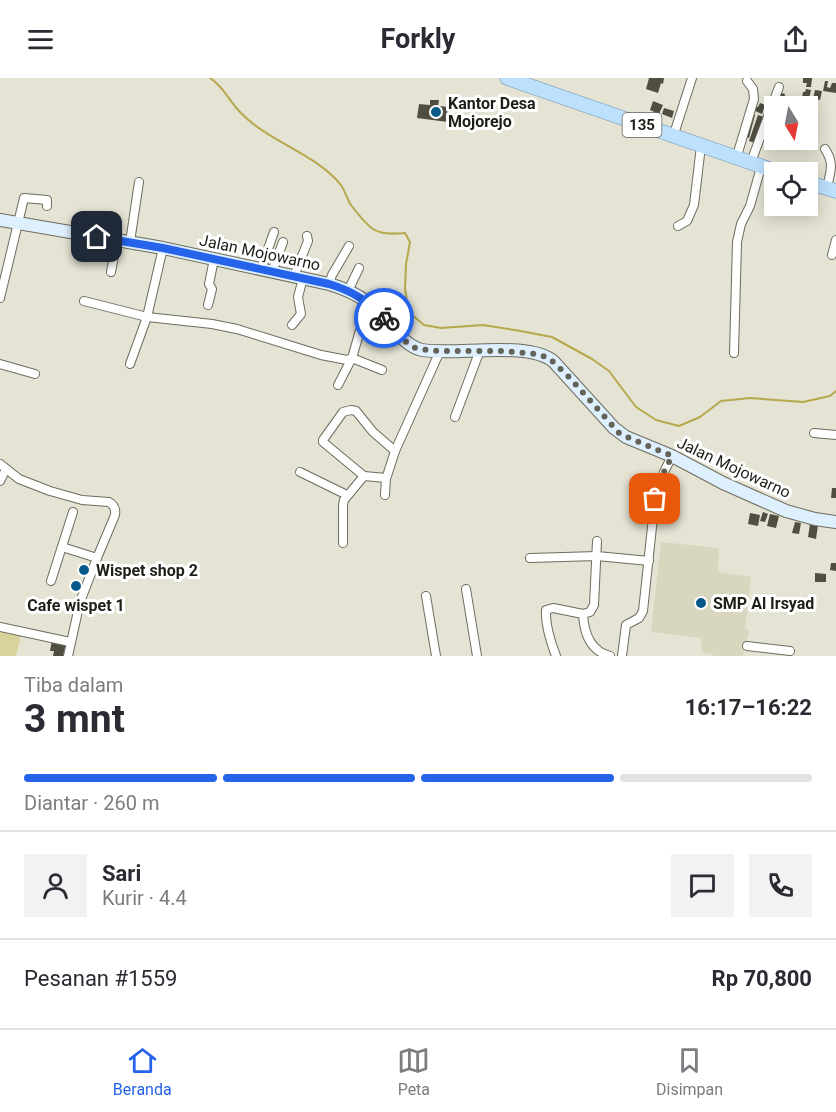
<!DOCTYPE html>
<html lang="id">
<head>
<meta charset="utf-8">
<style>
	body { margin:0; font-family:Roboto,sans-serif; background:#f2f2f3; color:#2b2b33; height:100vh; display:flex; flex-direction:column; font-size:22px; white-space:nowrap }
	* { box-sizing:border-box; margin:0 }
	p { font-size:20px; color:#7c7c81 }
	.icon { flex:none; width:33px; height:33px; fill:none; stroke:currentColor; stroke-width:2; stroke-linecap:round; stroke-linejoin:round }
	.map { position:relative; height:578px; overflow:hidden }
	.side { display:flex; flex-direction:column; background:#fff; flex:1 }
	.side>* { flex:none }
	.needle { width:39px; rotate:170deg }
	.buttons { position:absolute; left:764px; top:18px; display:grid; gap:12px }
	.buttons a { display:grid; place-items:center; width:54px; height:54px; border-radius:0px; background:#fff; box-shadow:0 3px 15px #0003; font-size:30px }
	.pin { position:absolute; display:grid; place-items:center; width:51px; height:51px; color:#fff; margin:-26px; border-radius:12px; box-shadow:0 3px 9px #0006 }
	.courier { position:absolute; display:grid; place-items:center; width:60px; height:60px; margin:-30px; border:4px solid #2563eb; border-radius:50%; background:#fff; color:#222; box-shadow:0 2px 8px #0007 }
	.summary em { font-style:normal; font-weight:700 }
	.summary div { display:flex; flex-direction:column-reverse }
	.summary { display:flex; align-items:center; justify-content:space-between; height:102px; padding:0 24px }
	h1 { font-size:39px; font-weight:700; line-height:45px }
	.bar { display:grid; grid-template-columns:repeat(4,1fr); gap:9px 6px; align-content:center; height:72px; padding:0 24px }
	.bar i { height:8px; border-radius:4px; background:#e1e1e2 }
	.bar .current { background:#2563eb }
	.bar p { grid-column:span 4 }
	.line { display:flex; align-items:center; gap:15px; padding:0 24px; border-top:2px solid #e1e1e2 }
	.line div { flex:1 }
	.round { display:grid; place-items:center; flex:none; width:63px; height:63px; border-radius:0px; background:#f2f2f3 }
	header { display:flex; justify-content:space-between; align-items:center; height:78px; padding:0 24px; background:#fff; font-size:27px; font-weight:700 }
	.tab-bar { display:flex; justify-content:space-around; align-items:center; height:84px; border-top:2px solid #e1e1e2; background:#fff; font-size:16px; color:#7c7c81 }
	.tab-bar a { display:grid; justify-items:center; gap:3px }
	.tab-bar .current { color:#2563eb }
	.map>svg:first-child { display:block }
</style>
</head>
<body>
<header><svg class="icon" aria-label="menu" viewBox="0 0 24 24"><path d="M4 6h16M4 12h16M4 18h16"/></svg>Forkly<svg class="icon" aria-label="share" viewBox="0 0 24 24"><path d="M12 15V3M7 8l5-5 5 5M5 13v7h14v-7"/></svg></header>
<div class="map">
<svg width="836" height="578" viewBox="0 0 836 578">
	<rect width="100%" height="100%" fill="#e5e3d3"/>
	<path fill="#d9d6bf" d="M 661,464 L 719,470 L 718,494 L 751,499 L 745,551 L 749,553 L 743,578 L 713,578 L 713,576 L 702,575 L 701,560 L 651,554 Z"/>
	<path fill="#d9d29a" d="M 0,553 L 21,558 L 16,578 L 0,578 Z"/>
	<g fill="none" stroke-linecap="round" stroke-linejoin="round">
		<path stroke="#b5a84d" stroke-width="2" d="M 210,0 C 224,9 229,23 240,34 C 268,64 315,75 341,107 C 345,113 347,121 351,127 C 356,134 367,147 373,151 C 382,157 395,156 405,155 L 410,164 L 406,186 L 405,210 L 407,224 L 411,236 L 424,247 L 441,250 L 483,247 L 515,252 L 552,259 L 592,281 L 609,293 L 636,329 L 656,342 L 679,348 L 700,339 L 721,323 L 750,320 L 803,324 L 830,318 L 836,313"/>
	</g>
	<g fill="#504e41">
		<path d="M 649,0 L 664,0 L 663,6 L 661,5 L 658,15 L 646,11 Z"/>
		<path d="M 803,0 L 812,0 L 811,9 L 806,9 L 807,5 L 803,5 Z"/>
		<path d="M 825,3 L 828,3 L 827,9 L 830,10 L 832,5 L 836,5 L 836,15 L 823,13 Z"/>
		<path d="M 806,11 L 811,12 L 809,21 L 802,20 L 803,14 L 805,14 Z"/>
		<path d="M 815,12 L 822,13 L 820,22 L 813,21 Z"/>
		<path d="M 778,14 L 785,16 L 783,26 L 775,25 Z"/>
		<path d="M 430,22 L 439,22 L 438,28 L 449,29 L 448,44 L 417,40 L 419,26 L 430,27 Z"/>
		<path d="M 653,23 L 663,27 L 659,36 L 650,32 Z"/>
		<path d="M 760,25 L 765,27 L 762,36 L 753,32 L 754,28 L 758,29 Z"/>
		<path d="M 664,30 L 674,33 L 672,40 L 662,36 Z"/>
		<path d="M 751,36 L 755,37 L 749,60 L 744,58 Z"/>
		<path d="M 758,37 L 764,39 L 755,65 L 749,63 Z"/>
		<path d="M 832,410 L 836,410 L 836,420 L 831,420 Z"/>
		<path d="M 763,434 L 768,436 L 765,444 L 760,443 Z"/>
		<path d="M 750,435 L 760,437 L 758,448 L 748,446 Z"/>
		<path d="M 770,436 L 779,438 L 776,450 L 767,448 Z"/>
		<path d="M 795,444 L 801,445 L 799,456 L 792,455 Z"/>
		<path d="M 810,446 L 818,447 L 816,461 L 808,459 Z"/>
		<path d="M 831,485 L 836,485 L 836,493 L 830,492 Z"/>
		<path d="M 815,495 L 826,496 L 826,504 L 815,504 Z"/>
		<path d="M 52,562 L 66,565 L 63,578 L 53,578 L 54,573 L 50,573 Z"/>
	</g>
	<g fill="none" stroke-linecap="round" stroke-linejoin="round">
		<defs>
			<g id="street">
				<path d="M 673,59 L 692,0"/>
				<path d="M 825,71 C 835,86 830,94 827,110"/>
				<path d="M 736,81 L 754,21 L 753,11 L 747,3"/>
				<path d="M 751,84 L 779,9"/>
				<path d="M 678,148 L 687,143 L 694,127 L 701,68"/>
				<path d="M 130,164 L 139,104"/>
				<path d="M 832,177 L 836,162"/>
				<path d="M 261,191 L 274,154"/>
				<path d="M 111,194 L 117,162"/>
				<path d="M 272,194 L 283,164"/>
				<path d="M 294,198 L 308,163 L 307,158"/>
				<path d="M 329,206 L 332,197 L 349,168"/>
				<path d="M 348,213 L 359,190"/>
				<path d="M 0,220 L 24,120 L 47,122 L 47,128"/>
				<path d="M 84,223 L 147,239 L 212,246 L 237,251 L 321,277 L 347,282 L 352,280 L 368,225"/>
				<path d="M 208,227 L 212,211 L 209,206 L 214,181"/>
				<path d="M 292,247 L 301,236 L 298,219 L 303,200"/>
				<path d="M 734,275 L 737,164 L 741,146 L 750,128 L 761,89"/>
				<path d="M 0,286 L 35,296"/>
				<path d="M 130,286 L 147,239 L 163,170"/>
				<path d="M 338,307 L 352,280 L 382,292"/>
				<path d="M 455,339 L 480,272"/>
				<path d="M 814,355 L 836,357"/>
				<path d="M 0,386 L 19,401 L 50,413 L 82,422 L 109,424 C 114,427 116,431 115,437 L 97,480 L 80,524 L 68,578"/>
				<path d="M 300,394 L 347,417"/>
				<path d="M 364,398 L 323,364 L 323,362 L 343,334 L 351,332 L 356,333 L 373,354 L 395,373"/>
				<path d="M 0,403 L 6,391"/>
				<path d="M 385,417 L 386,400"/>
				<path d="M 597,463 L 594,527 L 590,534 L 583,536 C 584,555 590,573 610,578"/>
				<path d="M 343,465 L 343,427 L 344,422 L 364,398 L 386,400 L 387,398 L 395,373 L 440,273"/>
				<path d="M 62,469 L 97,480"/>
				<path d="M 530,480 L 597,478 L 649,483"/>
				<path d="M 51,503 L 73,434"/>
				<path d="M 466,511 L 477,578"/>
				<path d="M 426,518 L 436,578"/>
				<path d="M 0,549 L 70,564"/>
				<path d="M 747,568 L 790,573"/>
				<path d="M 556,578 C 551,565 545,547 546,532 L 553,530 L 583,536"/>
				<path d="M 622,578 L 626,547 L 639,540 L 643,533 L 655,421 L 664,394 L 672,378"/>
			</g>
			<path id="secondary" d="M 0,142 L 163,170 L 329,206 C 343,210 355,215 367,224 C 383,236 402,268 422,272 C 455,278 529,262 554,284 L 614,350 L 626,359 L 672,378 L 723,405 L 786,433 L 815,441 L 836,444"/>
			<g id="primary">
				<path d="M 507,0 L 778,94"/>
				<path d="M 807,104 L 836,113"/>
			</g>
		</defs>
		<use href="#street" stroke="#6d6c5d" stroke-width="10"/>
		<use href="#secondary" stroke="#6d6c5d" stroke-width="14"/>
		<use href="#primary" stroke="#698eac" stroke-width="15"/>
		<use href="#street" stroke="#fff" stroke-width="8"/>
		<use href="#secondary" stroke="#deeffe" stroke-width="12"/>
		<use href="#primary" stroke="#bde0fd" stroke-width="14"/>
	</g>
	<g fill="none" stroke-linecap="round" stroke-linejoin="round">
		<path stroke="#646359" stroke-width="6" stroke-dasharray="0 10.8" d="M 384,240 L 404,262 L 411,268 L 418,271 L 440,273 L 503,273 L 537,276 L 549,280 L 570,300 L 620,356 L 672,378 L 664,394 L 655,421"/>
		<path stroke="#2563eb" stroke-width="8" d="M 97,159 L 163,170 L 329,206 C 355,214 365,222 384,240"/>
	</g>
	<g fill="#095a8c" stroke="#fff" stroke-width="2">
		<circle cx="436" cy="34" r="6"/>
		<circle cx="84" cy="492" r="6"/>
		<circle cx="76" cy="508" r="6"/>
		<circle cx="701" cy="525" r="6"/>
	</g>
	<g text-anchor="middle" stroke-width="6" stroke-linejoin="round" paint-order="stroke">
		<rect fill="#fff" stroke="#62625d" stroke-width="1.5" x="622.5" y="35" width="39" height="24" rx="4.5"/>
		<g font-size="15" font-weight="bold" fill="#1e1e18">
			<text x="642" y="52">135</text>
		</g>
		<g font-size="16" font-weight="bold" fill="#1e1e18" stroke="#fff" text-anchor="start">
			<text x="448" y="31">Kantor Desa<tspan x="448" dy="18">Mojorejo</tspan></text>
			<text x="96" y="498">Wispet shop 2</text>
			<text x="713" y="531">SMP Al Irsyad</text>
			<text x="76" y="533" text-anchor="middle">Cafe wispet 1</text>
		</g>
		<g font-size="16" fill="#1e1e18" stroke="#fff">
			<text transform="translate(260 174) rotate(12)" y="6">Jalan Mojowarno</text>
			<text transform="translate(734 389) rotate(25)" y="6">Jalan Mojowarno</text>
		</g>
	</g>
</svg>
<div class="buttons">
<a><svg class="needle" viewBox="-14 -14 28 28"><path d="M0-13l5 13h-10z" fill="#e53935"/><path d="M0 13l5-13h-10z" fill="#7c7c81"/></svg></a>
<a><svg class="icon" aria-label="locate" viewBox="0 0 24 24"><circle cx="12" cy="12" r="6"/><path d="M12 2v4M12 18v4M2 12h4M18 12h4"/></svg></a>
</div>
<div class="pin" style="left:655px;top:421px;background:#ea580c"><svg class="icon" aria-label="bag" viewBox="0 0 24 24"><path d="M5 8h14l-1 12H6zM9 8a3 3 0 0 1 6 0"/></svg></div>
<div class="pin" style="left:97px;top:159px;background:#1f2937"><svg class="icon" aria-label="home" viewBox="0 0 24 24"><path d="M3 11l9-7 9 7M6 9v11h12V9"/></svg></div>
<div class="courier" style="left:384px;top:240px"><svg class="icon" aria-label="bike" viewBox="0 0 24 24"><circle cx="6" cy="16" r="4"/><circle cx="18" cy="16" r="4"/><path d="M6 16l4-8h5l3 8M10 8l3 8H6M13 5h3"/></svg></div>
</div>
<section class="side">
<div class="summary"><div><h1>3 mnt</h1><p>Tiba dalam</p></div><em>16:17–16:22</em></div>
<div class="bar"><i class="current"></i><i class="current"></i><i class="current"></i><i></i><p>Diantar · 260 m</p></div>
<div class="line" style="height:108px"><a class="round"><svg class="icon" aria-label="person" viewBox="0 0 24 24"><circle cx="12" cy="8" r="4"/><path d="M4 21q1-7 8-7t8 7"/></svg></a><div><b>Sari</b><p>Kurir · 4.4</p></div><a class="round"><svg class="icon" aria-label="chat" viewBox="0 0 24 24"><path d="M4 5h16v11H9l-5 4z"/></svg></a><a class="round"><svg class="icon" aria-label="phone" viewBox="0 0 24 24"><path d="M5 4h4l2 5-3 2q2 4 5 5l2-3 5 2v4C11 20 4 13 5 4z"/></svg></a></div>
<div class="line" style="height:78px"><div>Pesanan #1559</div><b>Rp 70,800</b></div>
</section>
<nav class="tab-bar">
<a class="current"><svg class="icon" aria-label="home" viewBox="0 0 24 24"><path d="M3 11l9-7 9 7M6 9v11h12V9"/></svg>Beranda</a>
<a><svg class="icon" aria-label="map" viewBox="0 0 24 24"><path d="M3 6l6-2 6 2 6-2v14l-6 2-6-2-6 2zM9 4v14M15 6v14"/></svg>Peta</a>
<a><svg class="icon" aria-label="saved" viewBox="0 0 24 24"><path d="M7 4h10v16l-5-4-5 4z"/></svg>Disimpan</a>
</nav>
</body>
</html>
